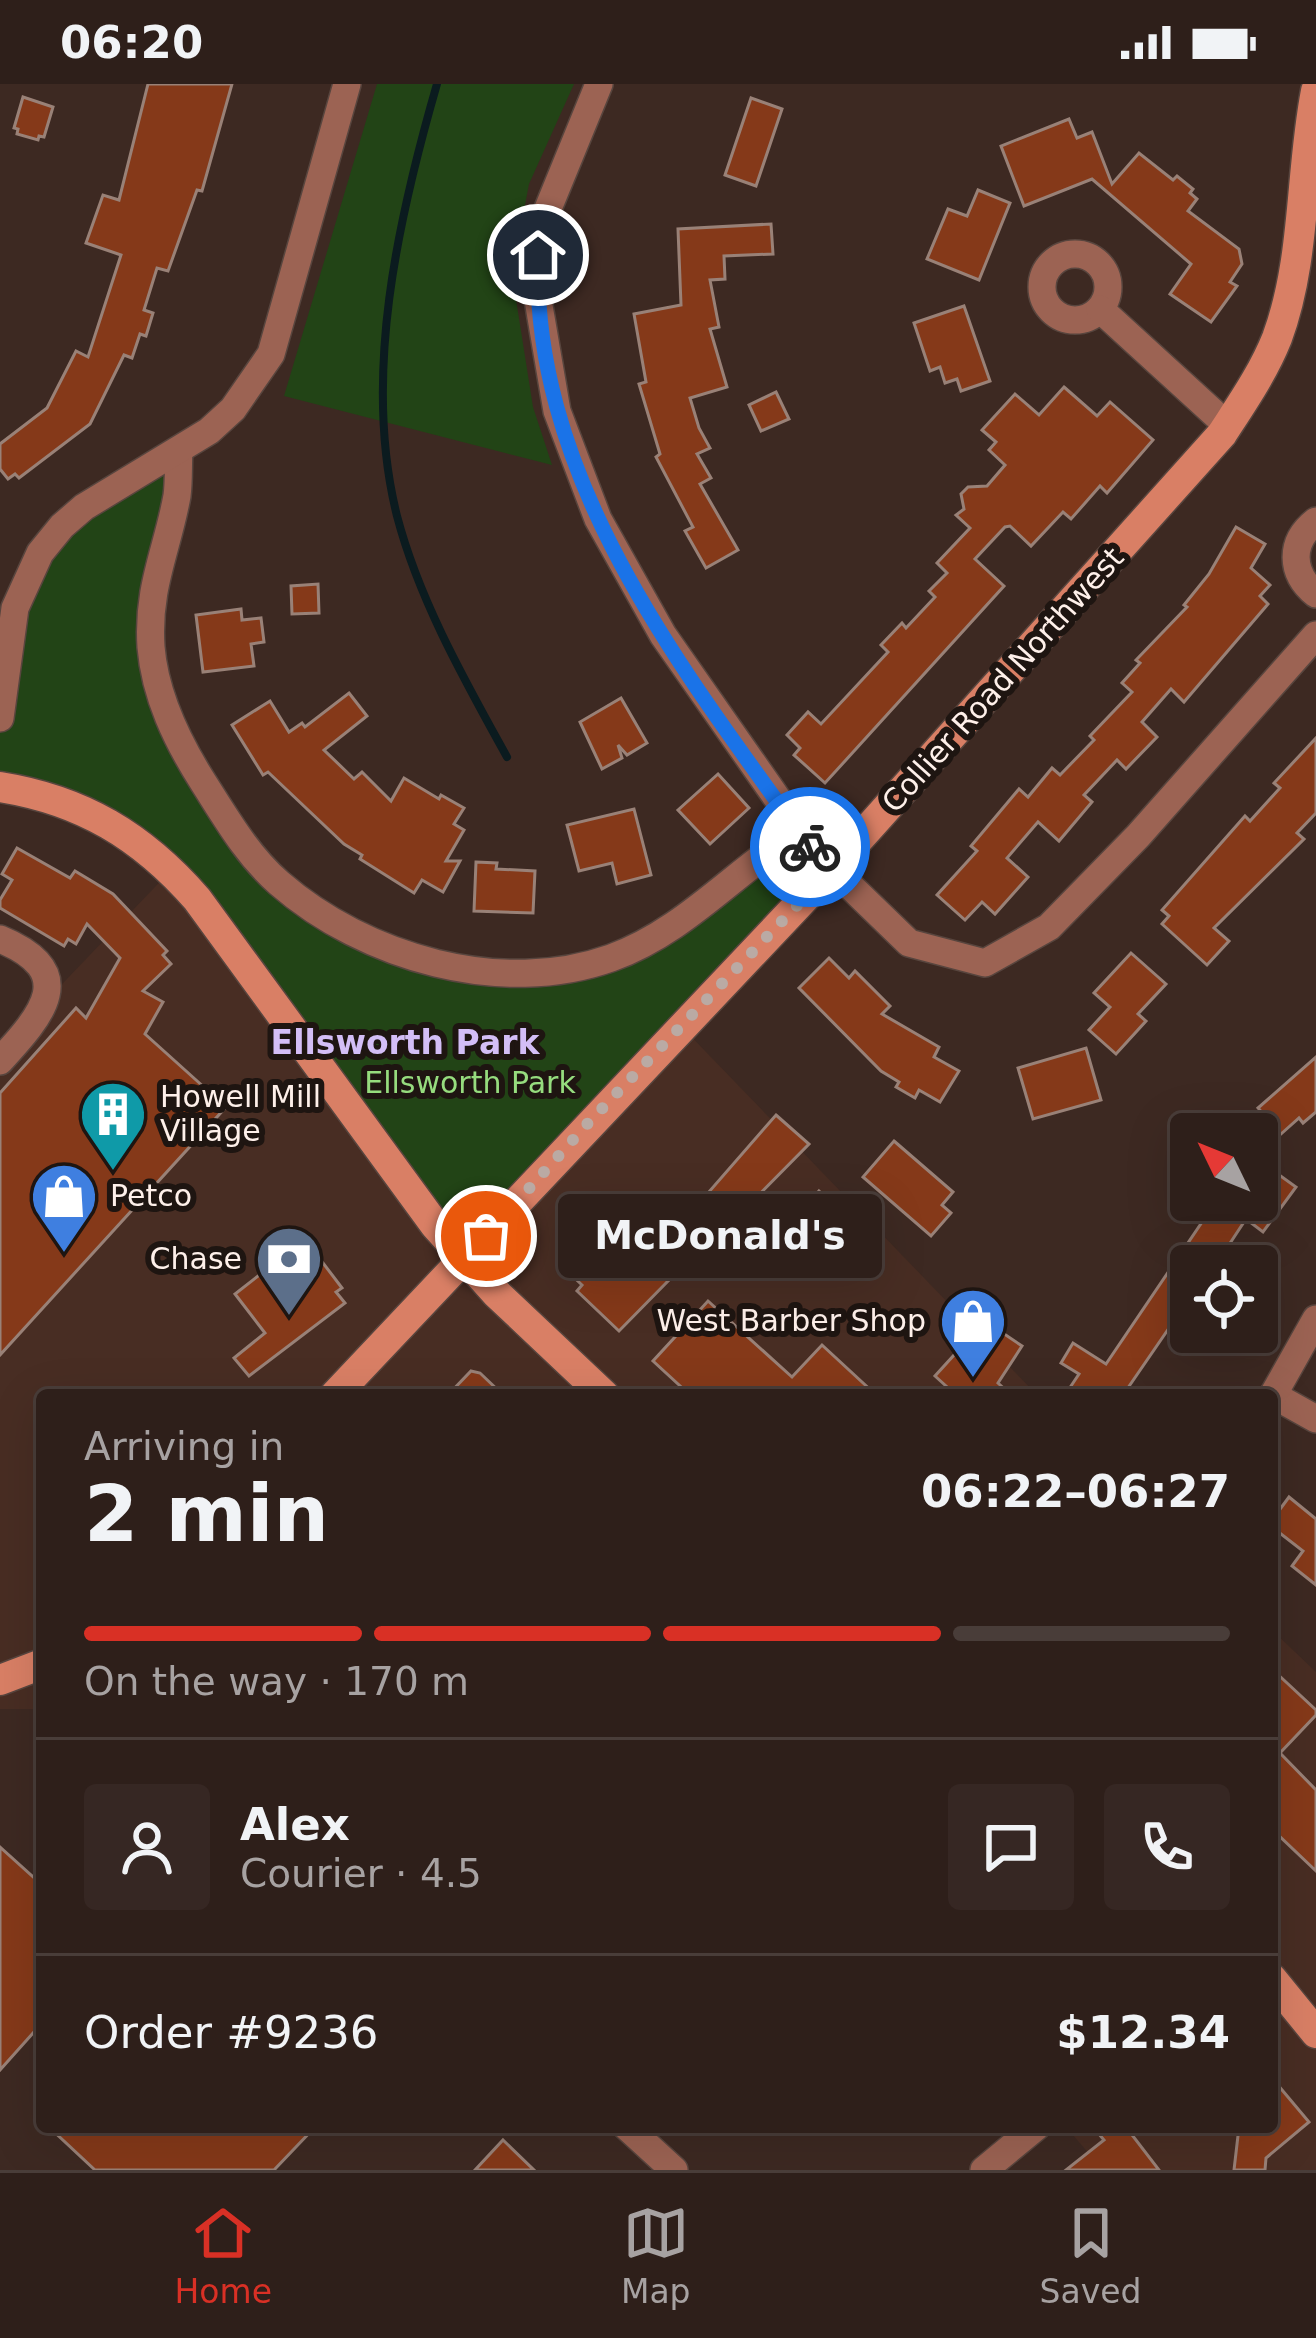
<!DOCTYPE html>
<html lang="en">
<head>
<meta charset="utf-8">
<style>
	body { margin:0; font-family:"DejaVu Sans",sans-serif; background:#362723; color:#f1f3f6; height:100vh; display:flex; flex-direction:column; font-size:45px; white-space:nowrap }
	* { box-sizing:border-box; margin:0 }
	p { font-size:39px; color:#a7a2a2 }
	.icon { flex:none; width:66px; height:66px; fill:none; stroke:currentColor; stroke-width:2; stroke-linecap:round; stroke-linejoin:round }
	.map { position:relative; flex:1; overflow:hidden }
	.panel { position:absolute; left:36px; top:1305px; width:1242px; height:744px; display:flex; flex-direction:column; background:#2e1f1a; border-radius:12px; box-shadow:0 12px 48px #0002,0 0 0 3px #493d39 }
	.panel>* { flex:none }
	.needle { width:78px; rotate:313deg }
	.buttons { position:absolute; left:1170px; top:1029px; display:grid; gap:24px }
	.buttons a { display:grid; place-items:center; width:108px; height:108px; border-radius:12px; background:#2e1f1a; box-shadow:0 12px 48px #0002,0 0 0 3px #493d39; font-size:60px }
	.pin { position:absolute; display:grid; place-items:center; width:102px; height:102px; color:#fff; margin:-51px; border:6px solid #fff; border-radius:50%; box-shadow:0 3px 12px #0007 }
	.courier { position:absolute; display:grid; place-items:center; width:120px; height:120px; margin:-60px; border:9px solid #1a73e8; border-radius:50%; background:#fff; color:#222; box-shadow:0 3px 15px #0007 }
	.bubble { position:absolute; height:84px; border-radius:12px; background:#2e1f1a; box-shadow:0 12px 48px #0002,0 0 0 3px #493d39; font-size:39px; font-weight:700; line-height:84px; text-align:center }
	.headline em { font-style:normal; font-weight:700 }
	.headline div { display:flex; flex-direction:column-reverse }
	.headline { display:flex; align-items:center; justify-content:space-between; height:204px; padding:0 48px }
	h1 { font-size:78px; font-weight:700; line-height:90px }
	.bar { display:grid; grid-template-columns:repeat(4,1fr); gap:18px 12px; align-content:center; height:144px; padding:0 48px }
	.bar i { height:15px; border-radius:9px; background:#493d39 }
	.bar .active { background:#d93025 }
	.bar p { grid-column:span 4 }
	.line { display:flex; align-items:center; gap:30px; padding:0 48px; border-top:3px solid #493d39 }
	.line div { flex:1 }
	.round { display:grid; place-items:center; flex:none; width:126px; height:126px; border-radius:12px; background:#362723 }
	.status { display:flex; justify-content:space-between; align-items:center; height:84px; padding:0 60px; background:#2e1f1a; direction:ltr }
	.status svg { height:33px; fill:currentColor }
	.tabs { display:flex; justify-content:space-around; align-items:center; height:168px; border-top:3px solid #493d39; background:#2e1f1a; font-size:33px; color:#a7a2a2 }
	.tabs a { display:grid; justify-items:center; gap:6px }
	.tabs .active { color:#d93025 }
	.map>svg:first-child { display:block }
</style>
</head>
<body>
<div class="status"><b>06:20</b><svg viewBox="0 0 49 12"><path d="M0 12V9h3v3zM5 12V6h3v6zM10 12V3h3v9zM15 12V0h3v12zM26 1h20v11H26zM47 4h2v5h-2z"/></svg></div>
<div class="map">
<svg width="1316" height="2086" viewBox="0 0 1316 2086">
	<rect width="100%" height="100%" fill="#3d2922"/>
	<g fill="#482d23">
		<path d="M 176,781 L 254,892 L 678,939 L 1037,1311 L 42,1311 L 42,1625 L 0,1625 L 0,965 Z"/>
		<path d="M 1272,1546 L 1316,1588 L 1316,2086 L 1103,2086 L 1066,2043 L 1272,2043 Z"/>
	</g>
	<g fill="#224416">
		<path d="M 377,0 L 574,0 L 529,100 L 512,190 L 533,323 L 552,381 L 284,312 Z"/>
		<path d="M 179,366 L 152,567 L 240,757 L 325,834 L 466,884 L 613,873 L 799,747 L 832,785 L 465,1174 L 176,781 L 0,703 L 0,634 L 40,469 Z"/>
	</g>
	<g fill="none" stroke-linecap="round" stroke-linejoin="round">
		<path stroke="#0b1b1f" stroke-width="8" d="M 437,0 C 398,135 362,293 397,432 C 419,516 465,597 507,673"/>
	</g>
	<g fill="#853919" stroke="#998177" stroke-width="3">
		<path d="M 148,0 L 232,0 L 202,107 L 197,106 L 168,187 L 157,184 L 144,226 L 153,229 L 146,252 L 140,250 L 132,274 L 124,271 L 90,340 L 19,394 L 15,390 L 8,395 L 0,385 L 0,360 L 47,324 L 76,267 L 88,273 L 121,171 L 86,159 L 103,111 L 119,116 Z"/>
		<path d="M 23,13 L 53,23 L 44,53 L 39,52 L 38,56 L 17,50 L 18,45 L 14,44 Z"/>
		<path d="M 751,14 L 782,25 L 756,102 L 725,91 Z"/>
		<path d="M 1069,35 L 1077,54 L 1092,48 L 1112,100 L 1139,69 L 1173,96 L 1177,92 L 1193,105 L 1190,109 L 1197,115 L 1188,127 L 1239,165 L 1242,180 L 1230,198 L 1237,202 L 1211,238 L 1170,210 L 1191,180 L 1092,95 L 1024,122 L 1001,62 Z"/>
		<path d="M 978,106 L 1010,119 L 979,196 L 927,175 L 948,125 L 967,132 Z"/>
		<path d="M 771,140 L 773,170 L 724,172 L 725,195 L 710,196 L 719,243 L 710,245 L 727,303 L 690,314 L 699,344 L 710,364 L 697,370 L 711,394 L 700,400 L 738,466 L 706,484 L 685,447 L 693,443 L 656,373 L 660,370 L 639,300 L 646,298 L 634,230 L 681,221 L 678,145 Z"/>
		<path d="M 964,222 L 990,297 L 961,307 L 957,295 L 945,299 L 940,283 L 930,287 L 914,239 Z"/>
		<path d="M 1064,303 L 1097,332 L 1110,318 L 1153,356 L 1107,409 L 1100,402 L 1071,435 L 1063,428 L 1031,462 L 1010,442 L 1005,443 L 975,475 L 1004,502 L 825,699 L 794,671 L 800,664 L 787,651 L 808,628 L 821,640 L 888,568 L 881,561 L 902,539 L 906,544 L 935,513 L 929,507 L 947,489 L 937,479 L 970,444 L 956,431 L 964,425 L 961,410 L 968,403 L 987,402 L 1005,381 L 989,366 L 996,358 L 982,346 L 1015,310 L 1039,331 Z"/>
		<path d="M 776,308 L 789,335 L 761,347 L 749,321 Z"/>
		<path d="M 1236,443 L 1265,460 L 1251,484 L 1270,501 L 1260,512 L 1268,520 L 1184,618 L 1171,605 L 1142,638 L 1157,653 L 1126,685 L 1117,676 L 1084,711 L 1092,718 L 1059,757 L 1038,738 L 1007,774 L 1028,793 L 995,830 L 982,818 L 965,836 L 937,811 L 977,767 L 971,762 L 1019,705 L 1028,713 L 1052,684 L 1060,691 L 1094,656 L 1090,652 L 1132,608 L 1122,599 L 1140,579 L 1136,576 L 1187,523 L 1184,521 L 1209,490 Z"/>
		<path d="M 318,500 L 319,529 L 292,530 L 291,502 Z"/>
		<path d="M 241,525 L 242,536 L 261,534 L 264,558 L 251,560 L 254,582 L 203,588 L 196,531 Z"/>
		<path d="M 349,609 L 367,632 L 324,666 L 354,695 L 362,688 L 391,717 L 404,694 L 439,715 L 441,711 L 464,724 L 454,740 L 464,746 L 446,777 L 460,777 L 443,808 L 422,796 L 414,809 L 360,775 L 362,771 L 344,760 L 268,688 L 263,691 L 232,641 L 270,617 L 289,648 L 302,639 L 305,643 Z"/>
		<path d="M 621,614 L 647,659 L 627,671 L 618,661 L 622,674 L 602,685 L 580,638 Z"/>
		<path d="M 1316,654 L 1316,729 L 1297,749 L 1304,755 L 1214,844 L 1229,857 L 1207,881 L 1162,840 L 1169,832 L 1162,826 L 1245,732 L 1250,737 L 1280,704 L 1274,699 Z"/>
		<path d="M 718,690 L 749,724 L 710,760 L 678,726 Z"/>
		<path d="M 634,725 L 651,791 L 617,800 L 612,779 L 579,787 L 567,741 Z"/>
		<path d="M 17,764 L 70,794 L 75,787 L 113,810 L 167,867 L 163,871 L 171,880 L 143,907 L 163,918 L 145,950 L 226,1023 L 0,1271 L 0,1009 L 76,924 L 86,934 L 120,874 L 87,840 L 76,860 L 68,855 L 64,862 L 0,824 L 0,816 L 12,796 L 2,790 Z"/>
		<path d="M 476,778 L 497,779 L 496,785 L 535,787 L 533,829 L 474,827 Z"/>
		<path d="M 1131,869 L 1166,900 L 1138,930 L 1146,937 L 1116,970 L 1089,946 L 1110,923 L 1094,909 Z"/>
		<path d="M 829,874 L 849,894 L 855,887 L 890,922 L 882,930 L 939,963 L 934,973 L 959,987 L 940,1018 L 919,1006 L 915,1014 L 896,1003 L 899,998 L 881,987 L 799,904 Z"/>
		<path d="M 1086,964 L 1101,1016 L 1033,1035 L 1018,984 Z"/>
		<path d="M 1316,973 L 1316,1028 L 1303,1039 L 1299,1034 L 1281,1050 L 1258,1024 Z"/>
		<path d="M 776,1031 L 809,1060 L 729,1141 L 701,1117 Z"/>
		<path d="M 894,1057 L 953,1108 L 942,1121 L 951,1129 L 931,1152 L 863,1093 Z"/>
		<path d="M 1257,1075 L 1296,1103 L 1263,1148 L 1246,1135 L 1215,1182 L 1191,1182 L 1191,1212 L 1123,1311 L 1065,1311 L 1079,1290 L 1061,1279 L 1073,1259 L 1106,1280 L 1217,1116 L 1257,1116 Z"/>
		<path d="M 819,1107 L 840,1126 L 804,1168 L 783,1149 Z"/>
		<path d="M 601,1130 L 669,1196 L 619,1247 L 577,1207 L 582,1201 L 561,1181 L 563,1170 Z"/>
		<path d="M 289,1168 L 301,1183 L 317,1171 L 342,1204 L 336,1208 L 345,1219 L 249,1292 L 234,1274 L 265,1249 L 235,1210 Z"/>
		<path d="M 708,1217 L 792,1293 L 822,1261 L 876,1311 L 690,1311 L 653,1277 Z"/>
		<path d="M 985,1237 L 1022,1262 L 998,1299 L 1011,1311 L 956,1311 L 935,1292 Z"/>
		<path d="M 471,1287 L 480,1289 L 503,1311 L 448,1311 Z"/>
		<path d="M 1289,1413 L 1316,1435 L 1316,1501 L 1292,1482 L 1303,1467 L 1272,1443 L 1272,1436 Z"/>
		<path d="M 1272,1585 L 1316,1626 L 1316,1631 L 1280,1669 L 1316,1706 L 1316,1787 L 1272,1745 Z"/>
		<path d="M 0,1763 L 42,1801 L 42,1939 L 0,1986 Z"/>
		<path d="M 1272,1994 L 1309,2038 L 1266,2074 L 1265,2086 L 1234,2086 L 1239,2043 L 1272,2043 Z"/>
		<path d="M 49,2043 L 315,2043 L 274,2086 L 95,2086 Z"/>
		<path d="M 1093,2043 L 1126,2043 L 1159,2086 L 1066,2086 L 1104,2056 Z"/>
		<path d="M 503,2056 L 534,2086 L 475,2086 Z"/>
	</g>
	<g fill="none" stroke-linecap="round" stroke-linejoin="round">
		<defs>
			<g id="street">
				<path d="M 599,0 L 545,132 L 537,210 L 557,327 L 598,435 L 663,551 L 814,767 L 909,859 L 985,879 L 1049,843 L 1138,752 L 1316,551"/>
				<circle cx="1075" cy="203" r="33"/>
				<path d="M 1100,225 L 1228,342"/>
				<path d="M 179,366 C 178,381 179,397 177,412 C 167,467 147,503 151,563 C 155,612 177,657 203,698 C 226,734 247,771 279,799 C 365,874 502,913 611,874 C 684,848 735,787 799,747"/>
				<path d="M 1316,437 C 1289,458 1290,489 1316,510"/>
				<path d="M 0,634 L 15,524 L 40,469 L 62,442 L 84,423 L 209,347 L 233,325 L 271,270 L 347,0"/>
				<path d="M 0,855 C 80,888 43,930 0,977"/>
				<path d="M 1273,1311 L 1316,1335"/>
				<path d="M 1272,1313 L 1316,1235"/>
				<path d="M 627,2043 L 674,2086"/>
				<path d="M 984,2086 L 1036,2043"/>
			</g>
			<g id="secondary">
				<path d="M 0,703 C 82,716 142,752 197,815 L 435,1141 L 496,1209 L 604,1311"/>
				<path d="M 335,1311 L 832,785 L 1222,350 C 1242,319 1263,289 1277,254 C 1306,176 1300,89 1316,7"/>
				<path d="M 0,1596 L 42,1580"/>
				<path d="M 1272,1895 L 1316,1949"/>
			</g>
		</defs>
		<use href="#street" stroke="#58453e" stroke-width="30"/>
		<use href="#secondary" stroke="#58453e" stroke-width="33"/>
		<use href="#street" stroke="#9c6353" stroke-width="27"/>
		<use href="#secondary" stroke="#d97f65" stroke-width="30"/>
	</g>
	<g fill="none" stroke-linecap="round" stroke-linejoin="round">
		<path stroke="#baaaa4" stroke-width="12" stroke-dasharray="0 21.6" d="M 486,1152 L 590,1037 L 832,785 L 810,763"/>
		<path stroke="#1a73e8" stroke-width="15" d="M 538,171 C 531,397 685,589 810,763"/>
	</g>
	<defs>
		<symbol id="building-pin" viewBox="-11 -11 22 30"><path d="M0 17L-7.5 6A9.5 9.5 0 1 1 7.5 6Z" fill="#0f9aa8" stroke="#1e1511"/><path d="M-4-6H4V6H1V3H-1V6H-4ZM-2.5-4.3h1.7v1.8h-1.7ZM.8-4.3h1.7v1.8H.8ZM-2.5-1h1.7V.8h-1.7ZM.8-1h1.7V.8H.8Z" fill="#fff"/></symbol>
		<symbol id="shop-pin" viewBox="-11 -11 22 30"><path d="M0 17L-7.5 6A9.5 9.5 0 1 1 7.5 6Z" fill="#3f7fe0" stroke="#1e1511"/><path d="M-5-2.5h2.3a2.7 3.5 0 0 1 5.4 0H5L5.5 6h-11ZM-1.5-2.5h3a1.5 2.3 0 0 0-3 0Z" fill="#fff"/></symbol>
		<symbol id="bank-pin" viewBox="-11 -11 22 30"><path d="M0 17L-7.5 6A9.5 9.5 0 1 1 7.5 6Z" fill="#5c6f8a" stroke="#1e1511"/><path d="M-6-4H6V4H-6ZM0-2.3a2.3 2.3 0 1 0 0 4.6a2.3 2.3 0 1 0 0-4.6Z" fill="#fff"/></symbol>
	</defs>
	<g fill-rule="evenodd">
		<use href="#building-pin" x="75" y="992" width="76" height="104"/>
		<use href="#shop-pin" x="26" y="1074" width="76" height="104"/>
		<use href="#bank-pin" x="251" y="1137" width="76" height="104"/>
		<use href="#shop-pin" x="935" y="1199" width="76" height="104"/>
	</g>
	<g text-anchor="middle" stroke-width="12" stroke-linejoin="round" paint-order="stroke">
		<g font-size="30" fill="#fef0ea" stroke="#1e1511">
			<text transform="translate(1003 596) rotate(-48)" y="10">Collier Road Northwest</text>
		</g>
		<g font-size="30" fill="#96dc7e" stroke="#1e1511">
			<text x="470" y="1009">Ellsworth Park</text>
		</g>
		<g font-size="30" fill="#fef0ea" stroke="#1e1511" text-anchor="start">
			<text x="160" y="1023">Howell Mill<tspan x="160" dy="34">Village</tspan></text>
			<text x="110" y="1122">Petco</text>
			<text x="242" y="1185" text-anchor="end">Chase</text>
			<text x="926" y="1247" text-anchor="end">West Barber Shop</text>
		</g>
		<g font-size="33" font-weight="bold" fill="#d3bef6" stroke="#1e1511">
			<text x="405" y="970">Ellsworth Park</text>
		</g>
	</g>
</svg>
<div class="buttons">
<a><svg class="needle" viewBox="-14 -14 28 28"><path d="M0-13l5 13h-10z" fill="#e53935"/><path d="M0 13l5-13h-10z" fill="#a7a2a2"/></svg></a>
<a><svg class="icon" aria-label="locate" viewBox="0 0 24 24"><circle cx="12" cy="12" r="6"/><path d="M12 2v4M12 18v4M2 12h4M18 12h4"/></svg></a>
</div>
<div class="pin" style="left:486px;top:1152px;background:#ea580c"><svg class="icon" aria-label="bag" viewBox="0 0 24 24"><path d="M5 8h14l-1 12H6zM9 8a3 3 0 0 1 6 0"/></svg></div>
<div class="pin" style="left:538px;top:171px;background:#1f2937"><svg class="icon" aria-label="home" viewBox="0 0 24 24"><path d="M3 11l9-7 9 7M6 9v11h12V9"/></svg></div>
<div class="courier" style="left:810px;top:763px"><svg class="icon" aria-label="bike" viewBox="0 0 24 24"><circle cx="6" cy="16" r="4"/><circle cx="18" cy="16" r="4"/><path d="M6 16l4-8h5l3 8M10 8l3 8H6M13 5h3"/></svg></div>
<div class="bubble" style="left:558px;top:1110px;width:324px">McDonald's</div>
<section class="panel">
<div class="headline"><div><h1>2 min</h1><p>Arriving in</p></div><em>06:22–06:27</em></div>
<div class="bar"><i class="active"></i><i class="active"></i><i class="active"></i><i></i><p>On the way · 170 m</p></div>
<div class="line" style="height:216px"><a class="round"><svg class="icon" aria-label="person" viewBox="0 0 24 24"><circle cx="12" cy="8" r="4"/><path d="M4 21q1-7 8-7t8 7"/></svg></a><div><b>Alex</b><p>Courier · 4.5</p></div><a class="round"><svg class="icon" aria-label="chat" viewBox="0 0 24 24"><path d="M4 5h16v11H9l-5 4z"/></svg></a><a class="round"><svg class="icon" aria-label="phone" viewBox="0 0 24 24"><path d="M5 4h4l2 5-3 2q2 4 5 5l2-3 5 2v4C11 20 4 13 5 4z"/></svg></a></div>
<div class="line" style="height:156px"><div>Order #9236</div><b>$12.34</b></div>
</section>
</div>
<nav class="tabs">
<a class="active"><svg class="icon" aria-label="home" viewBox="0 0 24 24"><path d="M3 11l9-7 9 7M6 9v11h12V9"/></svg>Home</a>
<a><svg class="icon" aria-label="map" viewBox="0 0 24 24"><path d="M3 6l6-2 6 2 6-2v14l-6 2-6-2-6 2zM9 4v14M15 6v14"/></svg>Map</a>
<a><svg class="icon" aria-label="saved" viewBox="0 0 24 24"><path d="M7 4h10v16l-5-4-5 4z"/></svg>Saved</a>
</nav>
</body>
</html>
